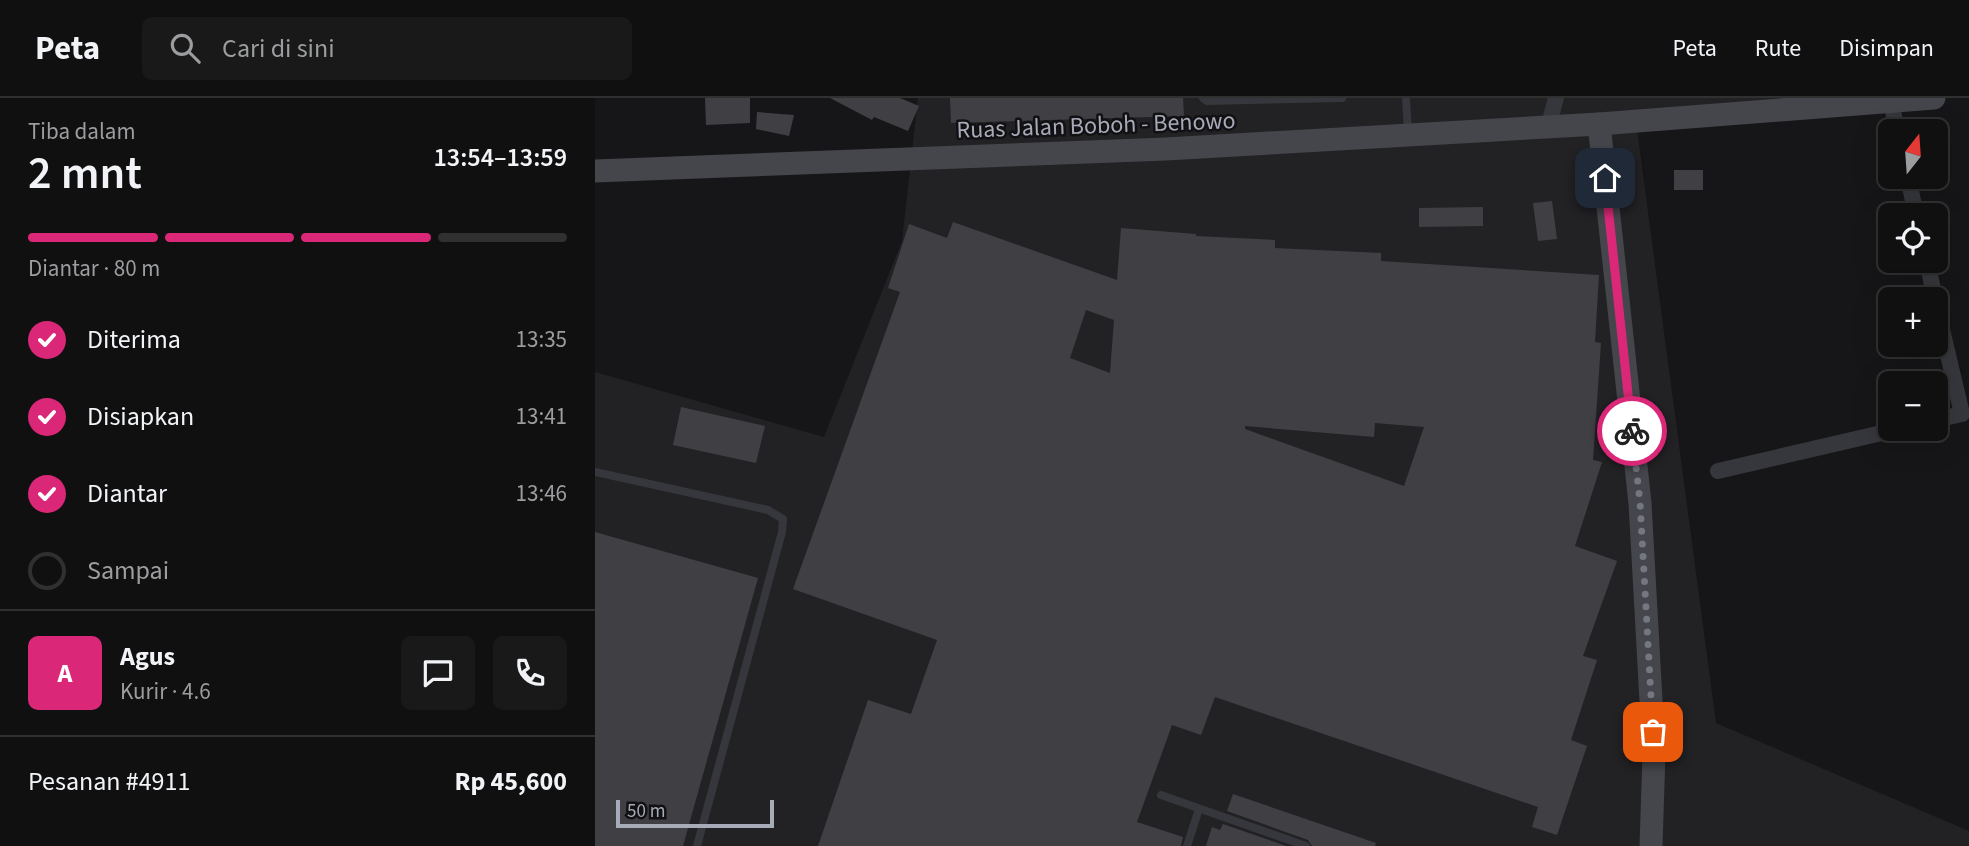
<!DOCTYPE html>
<html lang="id">
<head>
<meta charset="utf-8">
<style>
	body { margin:0; font-family:"Source Sans 3",sans-serif; background:#19191a; color:#f1f3f6; height:100vh; display:flex; flex-direction:column; font-size:26px; white-space:nowrap }
	* { box-sizing:border-box; margin:0 }
	p { font-size:23px; color:#9c9d9f }
	.icon { flex:none; width:38px; height:38px; fill:none; stroke:currentColor; stroke-width:2; stroke-linecap:round; stroke-linejoin:round }
	.map { position:relative; flex:1; overflow:hidden }
	.side { display:flex; flex-direction:column; background:#101011; width:595px }
	.side>* { flex:none }
	.needle { width:46px; rotate:17deg }
	.fabs { position:absolute; left:1283px; top:21px; display:grid; gap:14px }
	.fabs a { display:grid; place-items:center; width:70px; height:70px; border-radius:10px; background:#101011; box-shadow:0 7px 28px #0002,0 0 0 2px #303031; font-size:35px }
	.scale { position:absolute; left:21px; bottom:18px; width:158px; box-sizing:border-box; padding-left:7px; border:4px solid #a7abb8; border-top:0; font-size:19px; line-height:24px; white-space:nowrap; color:#a7abb8; -webkit-text-stroke:5px #111012; paint-order:stroke }
	.pin { position:absolute; display:grid; place-items:center; width:60px; height:60px; color:#fff; margin:-30px; border-radius:14px; box-shadow:0 4px 10px #0006 }
	.courier { position:absolute; display:grid; place-items:center; width:70px; height:70px; margin:-35px; border:5px solid #db2777; border-radius:50%; background:#fff; color:#222; box-shadow:0 2px 9px #0007 }
	.headline em { font-style:normal; font-weight:600 }
	.headline div { display:flex; flex-direction:column-reverse }
	.headline { display:flex; align-items:center; justify-content:space-between; height:119px; padding:0 28px }
	h1 { font-size:46px; font-weight:600; line-height:52px }
	.bar { display:grid; grid-template-columns:repeat(4,1fr); gap:10px 7px; align-content:center; height:84px; padding:0 28px }
	.bar i { height:9px; border-radius:5px; background:#303031 }
	.bar .selected { background:#db2777 }
	.bar p { grid-column:span 4 }
	.line { display:flex; align-items:center; gap:18px; padding:0 28px; border-top:2px solid #303031 }
	.line div { flex:1 }
	.round { display:grid; place-items:center; flex:none; width:74px; height:74px; border-radius:10px; background:#19191a }
	ol { padding:0 28px; list-style:none }
	li { display:flex; align-items:center; gap:21px; height:77px }
	li p { margin-inline-start:auto }
	li .icon { padding:7px; border-radius:50%; background:#db2777; color:#fff; stroke-width:4 }
	li:last-child { color:#9c9d9f }
	li i { width:38px; height:38px; border:4px solid #303031; border-radius:50% }
	header { display:flex; align-items:center; gap:42px; box-sizing:border-box; height:98px; padding:0 35px; background:#101011; border-bottom:2px solid #303031 }
	header strong { font-size:33px }
	nav { display:flex; gap:38px; margin-inline-start:auto; font-size:24px }
	.search { width:490px; height:63px; background:#19191a; display:flex; align-items:center; gap:18px; box-sizing:border-box; padding:0 24px; border-radius:10px; color:#9c9d9f; font-size:26px }
	main { display:flex; flex:1; min-height:0 }
	.map>svg:first-child { display:block }
</style>
</head>
<body>
<header>
<strong>Peta</strong>
<div class="search"><svg class="icon" aria-label="search" viewBox="0 0 24 24"><circle cx="10" cy="10" r="6"/><path d="M15 15l6 6"/></svg>Cari di sini</div>
<nav><a>Peta</a><a>Rute</a><a>Disimpan</a></nav>
</header>
<main>
<section class="side">
<div class="headline"><div><h1>2 mnt</h1><p>Tiba dalam</p></div><em>13:54–13:59</em></div>
<div class="bar"><i class="selected"></i><i class="selected"></i><i class="selected"></i><i></i><p>Diantar · 80 m</p></div>
<ol>
<li><svg class="icon" aria-label="check" viewBox="0 0 24 24"><path d="M5 12l5 5 9-10"/></svg>Diterima<p>13:35</p></li>
<li><svg class="icon" aria-label="check" viewBox="0 0 24 24"><path d="M5 12l5 5 9-10"/></svg>Disiapkan<p>13:41</p></li>
<li><svg class="icon" aria-label="check" viewBox="0 0 24 24"><path d="M5 12l5 5 9-10"/></svg>Diantar<p>13:46</p></li>
<li><i></i>Sampai</li>
</ol>
<div class="line" style="height:126px"><b class="round" style="background:#db2777;color:#fff">A</b><div><b>Agus</b><p>Kurir · 4.6</p></div><a class="round"><svg class="icon" aria-label="chat" viewBox="0 0 24 24"><path d="M4 5h16v11H9l-5 4z"/></svg></a><a class="round"><svg class="icon" aria-label="phone" viewBox="0 0 24 24"><path d="M5 4h4l2 5-3 2q2 4 5 5l2-3 5 2v4C11 20 4 13 5 4z"/></svg></a></div>
<div class="line" style="height:91px"><div>Pesanan #4911</div><b>Rp 45,600</b></div>
</section>
<div class="map">
<svg width="1374" height="748" viewBox="0 0 1374 748">
	<rect width="100%" height="100%" fill="#161517"/>
	<path fill="#222124" d="M 323,0 L 1341,0 L 1041,24 L 1121,625 L 1374,733 L 1374,748 L 0,748 L 0,274 L 229,339 L 307,143 Z"/>
	<g fill="#404044" fill-rule="evenodd">
		<path d="M 110,0 L 155,0 L 155,25 L 111,27 Z"/>
		<path d="M 235,0 L 305,0 L 324,8 L 313,33 L 279,19 L 277,22 Z"/>
		<path d="M 355,0 L 588,0 L 589,18 L 356,25 Z"/>
		<path d="M 162,14 L 199,17 L 194,38 L 161,31 Z"/>
		<rect x="1079" y="72" width="29" height="20"/>
		<path d="M 957,103 L 962,141 L 943,143 L 938,105 Z"/>
		<path d="M 888,109 L 888,128 L 824,129 L 824,110 Z"/>
		<path d="M 358,124 L 522,182 L 526,130 L 601,136 L 601,138 L 680,142 L 680,150 L 786,155 L 786,163 L 1004,177 L 1000,244 L 1006,245 L 998,362 L 1007,364 L 980,448 L 1022,463 L 988,558 L 1002,562 L 976,642 L 992,648 L 962,737 L 937,729 L 943,709 L 620,599 L 606,637 L 577,627 L 542,724 L 588,739 L 586,748 L 223,748 L 273,602 L 316,616 L 342,542 L 198,491 L 305,194 L 293,190 L 314,126 L 352,140 ZM 491,212 L 519,222 L 515,275 L 475,260 ZM 780,325 L 829,329 L 809,388 L 650,331 L 650,328 L 779,339 Z"/>
		<path d="M 86,309 L 170,328 L 161,365 L 78,347 Z"/>
		<path d="M 0,434 L 163,480 L 88,748 L 0,748 Z"/>
		<path d="M 638,696 L 781,745 L 780,748 L 717,748 L 713,742 L 632,713 Z"/>
		<path d="M 628,726 L 691,748 L 611,748 L 617,729 L 625,732 Z"/>
	</g>
	<g fill="none" stroke-linecap="round" stroke-linejoin="round">
		<g stroke="#36373c" stroke-width="8">
			<path d="M 608,0 L 612,3 L 747,0"/>
			<path d="M 811,0 L 813,35"/>
			<path d="M 0,374 L 173,412 L 188,421 L 187,434 L 102,748"/>
			<path d="M 566,697 L 711,748"/>
			<path d="M 592,748 L 604,711"/>
		</g>
		<g stroke="#36373c" stroke-width="16">
			<path d="M 1296,3 L 1302,33"/>
			<path d="M 953,30 L 961,0"/>
			<path d="M 1313,79 L 1321,117"/>
			<path d="M 1332,163 L 1340,201"/>
			<path d="M 1340,202 L 1367,316 L 1340,322"/>
			<path d="M 1123,373 L 1304,331"/>
		</g>
		<g stroke="#44464c" stroke-width="23">
			<path d="M 1004,26 L 1045,405 L 1059,656 L 1056,748"/>
			<path d="M 0,73 L 571,51 L 1004,26 L 1339,0"/>
		</g>
	</g>
	<g fill="none" stroke-linecap="round" stroke-linejoin="round">
		<path stroke="#747680" stroke-width="7" stroke-dasharray="0 12.6" d="M 1037,333 L 1045,404 L 1058,634"/>
		<path stroke="#db2777" stroke-width="9" d="M 1010,80 L 1037,333"/>
	</g>
	<g text-anchor="middle" stroke-width="5" stroke-linejoin="round" paint-order="stroke">
		<g font-size="24" fill="#a7abb8" stroke="#111012">
			<text transform="translate(501 27) rotate(-2)" y="8">Ruas Jalan Boboh - Benowo</text>
		</g>
	</g>
</svg>
<div class="fabs">
<a><svg class="needle" viewBox="-14 -14 28 28"><path d="M0-13l5 13h-10z" fill="#e53935"/><path d="M0 13l5-13h-10z" fill="#9c9d9f"/></svg></a>
<a><svg class="icon" aria-label="locate" viewBox="0 0 24 24"><circle cx="12" cy="12" r="6"/><path d="M12 2v4M12 18v4M2 12h4M18 12h4"/></svg></a>
<a>+</a>
<a>−</a>
</div>
<div class="scale">50 m</div>
<div class="pin" style="left:1058px;top:634px;background:#ea580c"><svg class="icon" aria-label="bag" viewBox="0 0 24 24"><path d="M5 8h14l-1 12H6zM9 8a3 3 0 0 1 6 0"/></svg></div>
<div class="pin" style="left:1010px;top:80px;background:#1f2937"><svg class="icon" aria-label="home" viewBox="0 0 24 24"><path d="M3 11l9-7 9 7M6 9v11h12V9"/></svg></div>
<div class="courier" style="left:1037px;top:333px"><svg class="icon" aria-label="bike" viewBox="0 0 24 24"><circle cx="6" cy="16" r="4"/><circle cx="18" cy="16" r="4"/><path d="M6 16l4-8h5l3 8M10 8l3 8H6M13 5h3"/></svg></div>
</div>
</main>
</body>
</html>
